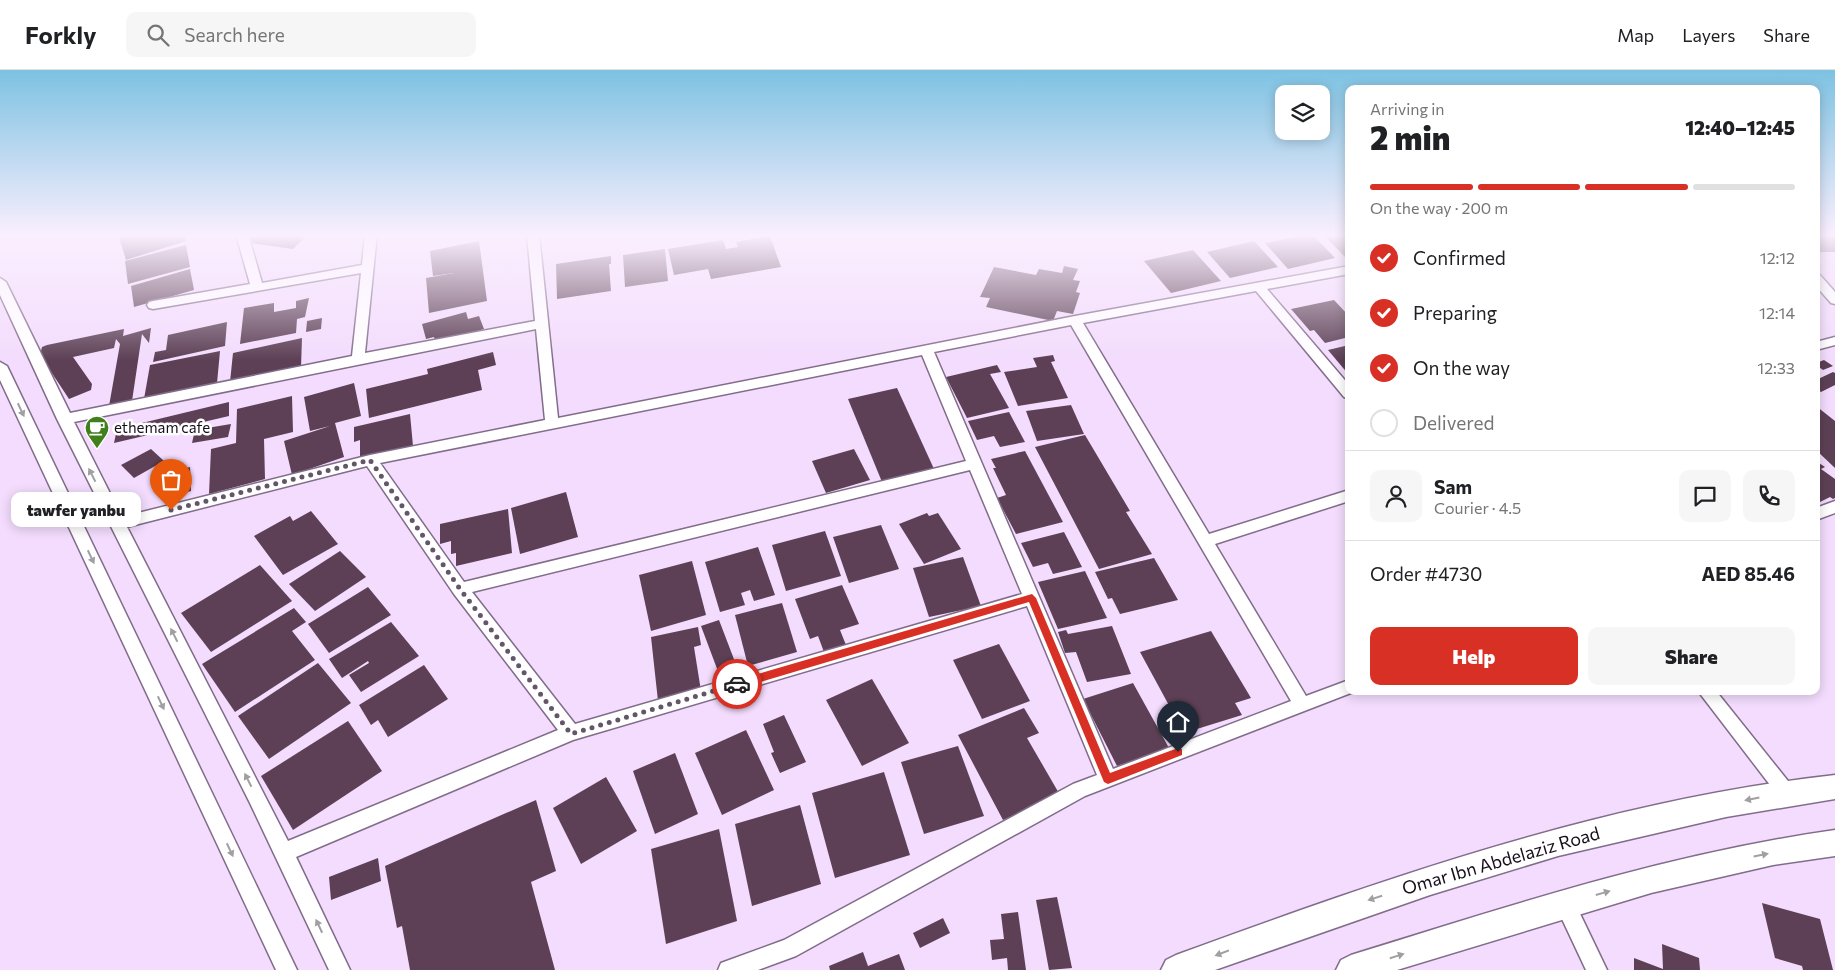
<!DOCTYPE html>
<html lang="en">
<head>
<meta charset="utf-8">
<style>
	body { margin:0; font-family:Commissioner,sans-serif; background:#f6f6f6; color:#202124; height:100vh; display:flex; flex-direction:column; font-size:19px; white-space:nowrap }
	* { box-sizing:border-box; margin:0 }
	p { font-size:16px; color:#757577 }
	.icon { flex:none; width:28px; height:28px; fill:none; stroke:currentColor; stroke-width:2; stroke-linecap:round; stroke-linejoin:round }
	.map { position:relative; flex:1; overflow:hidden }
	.details { position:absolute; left:1345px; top:15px; width:475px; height:610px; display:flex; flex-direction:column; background:#fff; border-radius:10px; box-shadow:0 2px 12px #0003 }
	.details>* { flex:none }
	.buttons { position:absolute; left:1275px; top:15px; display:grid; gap:10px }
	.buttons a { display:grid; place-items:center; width:55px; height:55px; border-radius:10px; background:#fff; box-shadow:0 2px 12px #0003; font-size:25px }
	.pin { position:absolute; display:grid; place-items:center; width:42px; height:42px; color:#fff; margin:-51px -21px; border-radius:50% 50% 50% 0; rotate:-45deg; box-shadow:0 0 5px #0007 }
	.pin .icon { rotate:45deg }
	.courier { position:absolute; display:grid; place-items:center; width:50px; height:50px; margin:-25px; border:4px solid #d93025; border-radius:50%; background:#fff; color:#222; box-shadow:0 1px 6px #0007 }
	.bubble { position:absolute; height:35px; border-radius:10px; background:#fff; box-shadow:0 2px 12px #0003; font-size:16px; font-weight:800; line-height:35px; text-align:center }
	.overview em { font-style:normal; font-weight:800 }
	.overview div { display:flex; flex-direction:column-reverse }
	.overview { display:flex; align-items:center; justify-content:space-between; height:85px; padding:0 25px }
	h1 { font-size:32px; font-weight:800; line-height:38px }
	.bar { display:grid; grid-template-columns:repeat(4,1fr); gap:8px 5px; align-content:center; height:60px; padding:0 25px }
	.bar i { height:6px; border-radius:4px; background:#e0e0e0 }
	.bar .active { background:#d93025 }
	.bar p { grid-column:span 4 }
	.line { display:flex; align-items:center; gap:12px; padding:0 25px; border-top:1px solid #e0e0e0 }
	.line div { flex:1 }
	.round { display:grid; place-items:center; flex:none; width:52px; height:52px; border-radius:10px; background:#f6f6f6 }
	ol { padding:0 25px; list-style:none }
	li { display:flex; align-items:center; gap:15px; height:55px }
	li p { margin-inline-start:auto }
	li .icon { padding:5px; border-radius:50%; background:#d93025; color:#fff; stroke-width:4 }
	li:last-child { color:#757577 }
	li i { width:28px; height:28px; border:2px solid #e0e0e0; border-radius:50% }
	.action { display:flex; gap:10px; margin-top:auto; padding:10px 25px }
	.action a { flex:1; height:58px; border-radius:10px; background:#d93025; color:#fff; font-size:20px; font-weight:800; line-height:58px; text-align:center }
	.action a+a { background:#f6f6f6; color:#202124 }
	header { display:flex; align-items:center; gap:30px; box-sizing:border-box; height:70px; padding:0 25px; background:#fff; border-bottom:1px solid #e0e0e0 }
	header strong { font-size:24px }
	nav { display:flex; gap:28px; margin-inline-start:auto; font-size:18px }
	.search { width:350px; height:45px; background:#f6f6f6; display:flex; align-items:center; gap:12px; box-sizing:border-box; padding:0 18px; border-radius:10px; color:#757577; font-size:19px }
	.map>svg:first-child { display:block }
</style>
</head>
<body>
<header>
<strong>Forkly</strong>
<div class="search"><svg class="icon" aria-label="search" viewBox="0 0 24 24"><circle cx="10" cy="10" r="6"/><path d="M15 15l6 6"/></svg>Search here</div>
<nav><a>Map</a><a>Layers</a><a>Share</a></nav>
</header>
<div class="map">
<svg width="1835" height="900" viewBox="0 0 1835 900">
	<rect width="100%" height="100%" fill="#f3dcfd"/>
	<g fill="#5d4055">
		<path d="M 129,164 L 183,164 L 186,171 L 126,190 L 119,167 Z"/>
		<path d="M 254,164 L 308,164 L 293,179 L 244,172 Z"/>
		<path d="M 1312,164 L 1335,188 L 1288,199 L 1265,173 Z"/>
		<path d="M 1323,164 L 1349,164 L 1349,188 L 1346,188 Z"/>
		<path d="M 1816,164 L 1835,166 L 1835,182 L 1816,182 Z"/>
		<path d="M 770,166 L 781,197 L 711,209 L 708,199 L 674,205 L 668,179 L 723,170 L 726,179 L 738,177 L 736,172 Z"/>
		<path d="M 479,171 L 487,231 L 429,243 L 426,208 L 454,203 L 433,206 L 430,181 Z"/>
		<path d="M 1254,171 L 1278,197 L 1230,208 L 1207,182 Z"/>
		<path d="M 186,175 L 190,197 L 128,214 L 125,191 Z"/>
		<path d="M 665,179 L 668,211 L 625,217 L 623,185 Z"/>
		<path d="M 1193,180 L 1221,211 L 1171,223 L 1144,191 Z"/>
		<path d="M 611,186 L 611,194 L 609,194 L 611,221 L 557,229 L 556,194 Z"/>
		<path d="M 1064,196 L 1078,199 L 1073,210 L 1080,211 L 1076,222 L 1080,223 L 1073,244 L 1057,241 L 1053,251 L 986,237 L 990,228 L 980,227 L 994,197 L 1036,205 L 1039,199 L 1062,203 Z"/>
		<path d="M 190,199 L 194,220 L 134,237 L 131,216 Z"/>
		<path d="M 309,228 L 305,247 L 297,249 L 296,263 L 240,274 L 244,238 L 274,233 L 274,242 L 296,238 L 296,231 Z"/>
		<path d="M 1334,230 L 1349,246 L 1349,267 L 1325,273 L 1314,260 L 1310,261 L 1291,239 Z"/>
		<path d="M 466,242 L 468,249 L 479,246 L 484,259 L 436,273 L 434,267 L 426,269 L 422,254 Z"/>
		<path d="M 322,248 L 321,259 L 306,262 L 307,251 Z"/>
		<path d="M 227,252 L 225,276 L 153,292 L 155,282 L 166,280 L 168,265 Z"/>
		<path d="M 151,258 L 149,273 L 142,264 L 132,331 L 109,336 L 120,274 L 116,269 L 114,278 L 73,287 L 92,314 L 91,320 L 69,329 L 40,285 L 42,277 L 47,275 L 124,259 L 123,266 Z"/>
		<path d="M 302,268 L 301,297 L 230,312 L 233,283 Z"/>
		<path d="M 1349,275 L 1349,305 L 1328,280 Z"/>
		<path d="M 220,281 L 217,313 L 144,329 L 150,295 Z"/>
		<path d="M 493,282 L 496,295 L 478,300 L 482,320 L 369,348 L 366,319 L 428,304 L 427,299 Z"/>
		<path d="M 1053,285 L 1055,291 L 1051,292 L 1068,328 L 1018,336 L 1004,302 L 1037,297 L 1033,288 Z"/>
		<path d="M 1824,290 L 1833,296 L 1823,300 L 1816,295 L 1816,293 Z"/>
		<path d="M 997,295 L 1001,302 L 990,304 L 1009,338 L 967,348 L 946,307 Z"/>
		<path d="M 1833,302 L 1835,303 L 1835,315 L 1821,322 L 1816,319 L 1816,310 Z"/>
		<path d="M 354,313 L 361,346 L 335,353 L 344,387 L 292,405 L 284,371 L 330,356 L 310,361 L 304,327 Z"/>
		<path d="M 897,318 L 934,399 L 882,412 L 848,329 Z"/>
		<path d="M 292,326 L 293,362 L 264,369 L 265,409 L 209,424 L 211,379 L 236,373 L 237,339 Z"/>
		<path d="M 229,332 L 229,346 L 114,373 L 117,359 Z"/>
		<path d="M 1071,335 L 1084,364 L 1037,371 L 1026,341 Z"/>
		<path d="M 1816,336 L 1835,351 L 1835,398 L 1816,380 Z"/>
		<path d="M 1009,342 L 1025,372 L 1000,377 L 994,366 L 977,370 L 968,351 Z"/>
		<path d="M 410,344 L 413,376 L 360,389 L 360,370 L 354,372 L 354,357 Z"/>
		<path d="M 231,354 L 228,367 L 192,373 L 195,360 Z"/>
		<path d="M 1085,365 L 1130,441 L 1126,442 L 1152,484 L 1099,499 L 1035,377 Z"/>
		<path d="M 151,379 L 164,391 L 134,408 L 121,395 Z"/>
		<path d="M 854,379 L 870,410 L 826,423 L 812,391 Z"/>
		<path d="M 1025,381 L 1063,452 L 1016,464 L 997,428 L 1006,425 L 993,398 L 996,398 L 991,389 Z"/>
		<path d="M 1816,391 L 1825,397 L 1821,399 L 1835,409 L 1835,428 L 1833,429 L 1830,427 L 1820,432 L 1816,429 Z"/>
		<path d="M 190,397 L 191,421 L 161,430 L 161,406 Z"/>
		<path d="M 566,422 L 578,467 L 520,484 L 511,438 Z"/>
		<path d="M 508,439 L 512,483 L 456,496 L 456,483 L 451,484 L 451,471 L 440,474 L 440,454 Z"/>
		<path d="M 311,441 L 338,474 L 283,505 L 254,466 L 290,446 L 293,451 Z"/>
		<path d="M 927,443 L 929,446 L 938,443 L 961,479 L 924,494 L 899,454 Z"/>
		<path d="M 881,455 L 899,499 L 849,513 L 833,467 Z"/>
		<path d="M 825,461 L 841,506 L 786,521 L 772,475 Z"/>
		<path d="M 1064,462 L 1082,497 L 1053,504 L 1048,493 L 1033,497 L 1021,473 Z"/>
		<path d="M 758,477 L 775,525 L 754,531 L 750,520 L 741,523 L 745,535 L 720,542 L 705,492 Z"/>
		<path d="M 340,481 L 366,507 L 315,541 L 289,514 Z"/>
		<path d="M 963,487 L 981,536 L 929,547 L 913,498 Z"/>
		<path d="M 1154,488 L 1178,530 L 1120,544 L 1112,528 L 1108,529 L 1095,502 Z"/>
		<path d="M 692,491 L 706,545 L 651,561 L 639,505 Z"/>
		<path d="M 260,495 L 292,531 L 211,582 L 181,543 Z"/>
		<path d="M 1085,501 L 1107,548 L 1058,559 L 1038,512 Z"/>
		<path d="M 842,515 L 859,554 L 840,560 L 846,575 L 824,582 L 818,566 L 810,569 L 795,529 Z"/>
		<path d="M 368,517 L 391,545 L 329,583 L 308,554 Z"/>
		<path d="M 782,533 L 797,582 L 748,596 L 735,545 Z"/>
		<path d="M 294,538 L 306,552 L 292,561 L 315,590 L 235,642 L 202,594 Z"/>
		<path d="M 719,550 L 740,605 L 722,612 L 701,556 Z"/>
		<path d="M 391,552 L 419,586 L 361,622 L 349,605 L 369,593 L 368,591 L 342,608 L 329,589 Z"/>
		<path d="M 1112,556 L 1131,604 L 1087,612 L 1076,582 L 1065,583 L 1058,562 L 1066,560 L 1068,564 Z"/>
		<path d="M 698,557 L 701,575 L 694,577 L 701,621 L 658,631 L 651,567 Z"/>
		<path d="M 1211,561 L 1251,628 L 1235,633 L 1242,645 L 1184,663 L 1140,582 Z"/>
		<path d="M 999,574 L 1030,631 L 982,649 L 953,590 Z"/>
		<path d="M 318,593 L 351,633 L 269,689 L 238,646 Z"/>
		<path d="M 424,595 L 448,629 L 388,667 L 378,650 L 371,655 L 359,635 Z"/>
		<path d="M 872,609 L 909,673 L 862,696 L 826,630 Z"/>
		<path d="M 1133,613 L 1169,678 L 1117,696 L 1083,629 Z"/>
		<path d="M 1024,638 L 1039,663 L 1027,668 L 1060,725 L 1003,750 L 958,665 Z"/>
		<path d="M 784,645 L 806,692 L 780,703 L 771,683 L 774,682 L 763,654 Z"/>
		<path d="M 348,651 L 382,701 L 293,760 L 261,706 Z"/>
		<path d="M 746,660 L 774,720 L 722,745 L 695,683 Z"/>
		<path d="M 958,676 L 984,746 L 924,764 L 901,692 Z"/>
		<path d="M 675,683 L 698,744 L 655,764 L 633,701 Z"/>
		<path d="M 884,702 L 910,785 L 835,808 L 812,723 Z"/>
		<path d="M 606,707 L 637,761 L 581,794 L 553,738 Z"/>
		<path d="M 536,730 L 556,801 L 531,812 L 555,900 L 410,900 L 402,856 L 397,858 L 385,796 Z"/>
		<path d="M 800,735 L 821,814 L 752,836 L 735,754 Z"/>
		<path d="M 719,759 L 737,851 L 666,874 L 651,779 Z"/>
		<path d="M 378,788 L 381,811 L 331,830 L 329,807 Z"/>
		<path d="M 1057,827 L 1072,898 L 1049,900 L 1036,830 Z"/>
		<path d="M 1762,833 L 1820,849 L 1833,900 L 1803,900 L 1802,896 L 1775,888 Z"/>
		<path d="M 1018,842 L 1026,900 L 1008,900 L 1007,888 L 992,890 L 990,870 L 1004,869 L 1001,844 Z"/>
		<path d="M 943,848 L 950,863 L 920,878 L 913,863 Z"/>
		<path d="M 1662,874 L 1699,888 L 1700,900 L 1634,900 L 1634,888 L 1663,899 Z"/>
		<path d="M 863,882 L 868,896 L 899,884 L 905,900 L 830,900 L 829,896 Z"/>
	</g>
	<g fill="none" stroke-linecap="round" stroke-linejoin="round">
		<defs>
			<g id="street">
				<path d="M 236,164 L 248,164 L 262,213 L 362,195 L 365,164 L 377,164 L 365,283 L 535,251 L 527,164 L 539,164 L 558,348 L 1075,246 L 1349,196 L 1349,204 L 1267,219 L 1349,315 L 1349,329 L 1344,327 L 1256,221 L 1083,253 L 1209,464 L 1349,420 L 1349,431 L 1215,474 L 1306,626 L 1349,610 L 1349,621 L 1356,621 L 1085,726 L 796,886 L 758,900 L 718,900 L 721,893 L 784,870 L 1073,714 L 1097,705 L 1027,536 L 573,670 L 296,787 L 350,900 L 329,900 L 250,733 L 57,349 L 0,225 L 0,208 L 6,212 L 70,343 L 352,286 L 361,203 L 153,239 L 149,238 L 147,235 L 149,232 L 153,231 L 250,214 ZM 1071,255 L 1291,631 L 1113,699 L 934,282 ZM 536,259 L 545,350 L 370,385 L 122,447 L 74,352 ZM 922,285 L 966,391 L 464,512 L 380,393 ZM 367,396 L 454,524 L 558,660 L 288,771 L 127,457 ZM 970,400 L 1022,524 L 575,654 L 472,522 Z"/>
				<path d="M 1816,204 L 1820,205 L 1835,222 L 1835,234 L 1831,233 L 1816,216 Z"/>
				<path d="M 1835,267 L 1835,275 L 1816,280 L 1816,272 Z"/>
				<path d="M 0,292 L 7,296 L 297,900 L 276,900 L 0,310 Z"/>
				<path d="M 1835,431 L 1835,443 L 1816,450 L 1816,438 Z"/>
				<path d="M 1698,621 L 1716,621 L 1792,716 L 1795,722 L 1792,728 L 1786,731 L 1780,728 Z"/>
				<path d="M 1565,824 L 1572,827 L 1607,900 L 1586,900 L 1555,834 L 1558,827 Z"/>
			</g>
			<g id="secondary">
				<path d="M 1835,705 L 1835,729 L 1726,747 L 1558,786 L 1430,825 L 1215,900 L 1161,900 L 1166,890 L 1176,885 C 1389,807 1608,730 1835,705 Z"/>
				<path d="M 1835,760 L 1835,786 L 1773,795 L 1651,823 L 1397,900 L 1336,900 L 1341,890 L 1351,885 C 1512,835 1667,784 1835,760 Z"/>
			</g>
		</defs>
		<use href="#street" stroke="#816c89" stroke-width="3"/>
		<use href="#secondary" stroke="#816c89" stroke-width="3"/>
		<use href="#street" fill="#fff" fill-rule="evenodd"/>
		<use href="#secondary" fill="#fff" fill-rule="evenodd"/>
	</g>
	<defs><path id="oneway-solid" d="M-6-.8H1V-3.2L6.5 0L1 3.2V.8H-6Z" transform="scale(1.25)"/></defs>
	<g fill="#a29fa3">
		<use href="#oneway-solid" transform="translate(21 340) rotate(65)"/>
		<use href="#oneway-solid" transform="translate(92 405) rotate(-117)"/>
		<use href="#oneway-solid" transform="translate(91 487) rotate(65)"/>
		<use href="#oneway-solid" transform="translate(174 565) rotate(-117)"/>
		<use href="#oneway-solid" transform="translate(161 633) rotate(65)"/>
		<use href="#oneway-solid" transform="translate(248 710) rotate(-117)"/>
		<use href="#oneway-solid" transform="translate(1752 729) rotate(169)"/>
		<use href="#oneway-solid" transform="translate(230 780) rotate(65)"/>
		<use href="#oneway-solid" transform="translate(1761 785) rotate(-11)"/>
		<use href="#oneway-solid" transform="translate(1603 823) rotate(-16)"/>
		<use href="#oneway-solid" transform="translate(1375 828) rotate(162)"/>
		<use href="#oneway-solid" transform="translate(319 856) rotate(-115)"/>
		<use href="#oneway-solid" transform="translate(1222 883) rotate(159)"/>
		<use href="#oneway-solid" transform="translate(1397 886) rotate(-17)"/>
	</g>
	<linearGradient id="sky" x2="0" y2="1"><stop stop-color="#7dc2e2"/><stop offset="0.57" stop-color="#faeffe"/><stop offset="1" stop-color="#faeffe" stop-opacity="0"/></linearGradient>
	<rect width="1835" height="290" fill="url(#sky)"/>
	<path fill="#d93025" d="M 1032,524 L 1036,528 L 1110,703 L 1178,678 L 1182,679 L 1182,685 L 1108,714 L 1104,712 L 1029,532 L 737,619 L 733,614 L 737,610 Z"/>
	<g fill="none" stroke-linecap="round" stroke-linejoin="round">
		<path stroke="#645669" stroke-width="5" stroke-dasharray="0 9" d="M 171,440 L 370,390 L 460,519 L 571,664 L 737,614"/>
	</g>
	<defs>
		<symbol id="cafe-pin" viewBox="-11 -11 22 30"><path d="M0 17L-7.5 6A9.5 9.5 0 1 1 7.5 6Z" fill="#417f1c" stroke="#fff"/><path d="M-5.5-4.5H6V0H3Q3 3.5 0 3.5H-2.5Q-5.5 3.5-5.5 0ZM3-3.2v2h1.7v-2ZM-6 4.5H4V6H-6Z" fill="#fff"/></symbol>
	</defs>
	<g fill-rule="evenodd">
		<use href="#cafe-pin" x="83" y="344" width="28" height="38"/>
	</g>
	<g text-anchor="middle" stroke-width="5" stroke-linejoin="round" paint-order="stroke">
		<g font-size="15" fill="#170e1a" stroke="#fff" text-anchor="start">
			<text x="114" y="363">ethemam cafe</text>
		</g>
		<g font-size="18" fill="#170e1a" stroke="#fff">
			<text transform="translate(1501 791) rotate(-16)" y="6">Omar Ibn Abdelaziz Road</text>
		</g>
	</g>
</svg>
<div class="buttons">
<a><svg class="icon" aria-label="layers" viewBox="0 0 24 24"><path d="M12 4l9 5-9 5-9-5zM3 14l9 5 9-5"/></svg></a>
</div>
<div class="pin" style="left:171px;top:440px;background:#ea580c"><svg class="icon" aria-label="bag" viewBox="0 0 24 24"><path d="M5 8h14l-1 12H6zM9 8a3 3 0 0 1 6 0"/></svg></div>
<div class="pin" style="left:1178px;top:682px;background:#1f2937"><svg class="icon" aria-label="home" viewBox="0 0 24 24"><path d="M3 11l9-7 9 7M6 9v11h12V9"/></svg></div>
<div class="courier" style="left:737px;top:614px"><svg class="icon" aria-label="car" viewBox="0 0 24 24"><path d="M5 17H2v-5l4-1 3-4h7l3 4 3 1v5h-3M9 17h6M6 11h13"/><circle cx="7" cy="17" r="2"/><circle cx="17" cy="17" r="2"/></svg></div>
<div class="bubble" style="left:11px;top:422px;width:130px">tawfer yanbu</div>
<section class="details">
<div class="overview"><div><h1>2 min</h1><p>Arriving in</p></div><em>12:40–12:45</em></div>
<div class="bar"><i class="active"></i><i class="active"></i><i class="active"></i><i></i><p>On the way · 200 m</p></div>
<ol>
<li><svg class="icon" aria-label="check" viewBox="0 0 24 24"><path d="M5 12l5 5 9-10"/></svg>Confirmed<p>12:12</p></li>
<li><svg class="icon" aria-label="check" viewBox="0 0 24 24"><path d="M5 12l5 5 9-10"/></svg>Preparing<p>12:14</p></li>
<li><svg class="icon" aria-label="check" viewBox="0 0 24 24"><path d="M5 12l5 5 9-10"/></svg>On the way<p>12:33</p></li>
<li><i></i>Delivered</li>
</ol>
<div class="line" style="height:90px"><a class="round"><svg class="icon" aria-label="person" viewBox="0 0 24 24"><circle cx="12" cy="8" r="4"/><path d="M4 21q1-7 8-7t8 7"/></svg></a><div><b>Sam</b><p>Courier · 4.5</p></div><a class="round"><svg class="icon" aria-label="chat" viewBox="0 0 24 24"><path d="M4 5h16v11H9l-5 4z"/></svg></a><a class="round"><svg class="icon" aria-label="phone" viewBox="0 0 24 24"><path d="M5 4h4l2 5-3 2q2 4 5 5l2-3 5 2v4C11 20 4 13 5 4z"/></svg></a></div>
<div class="line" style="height:65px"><div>Order #4730</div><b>AED 85.46</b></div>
<div class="action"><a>Help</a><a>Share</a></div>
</section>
</div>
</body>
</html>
